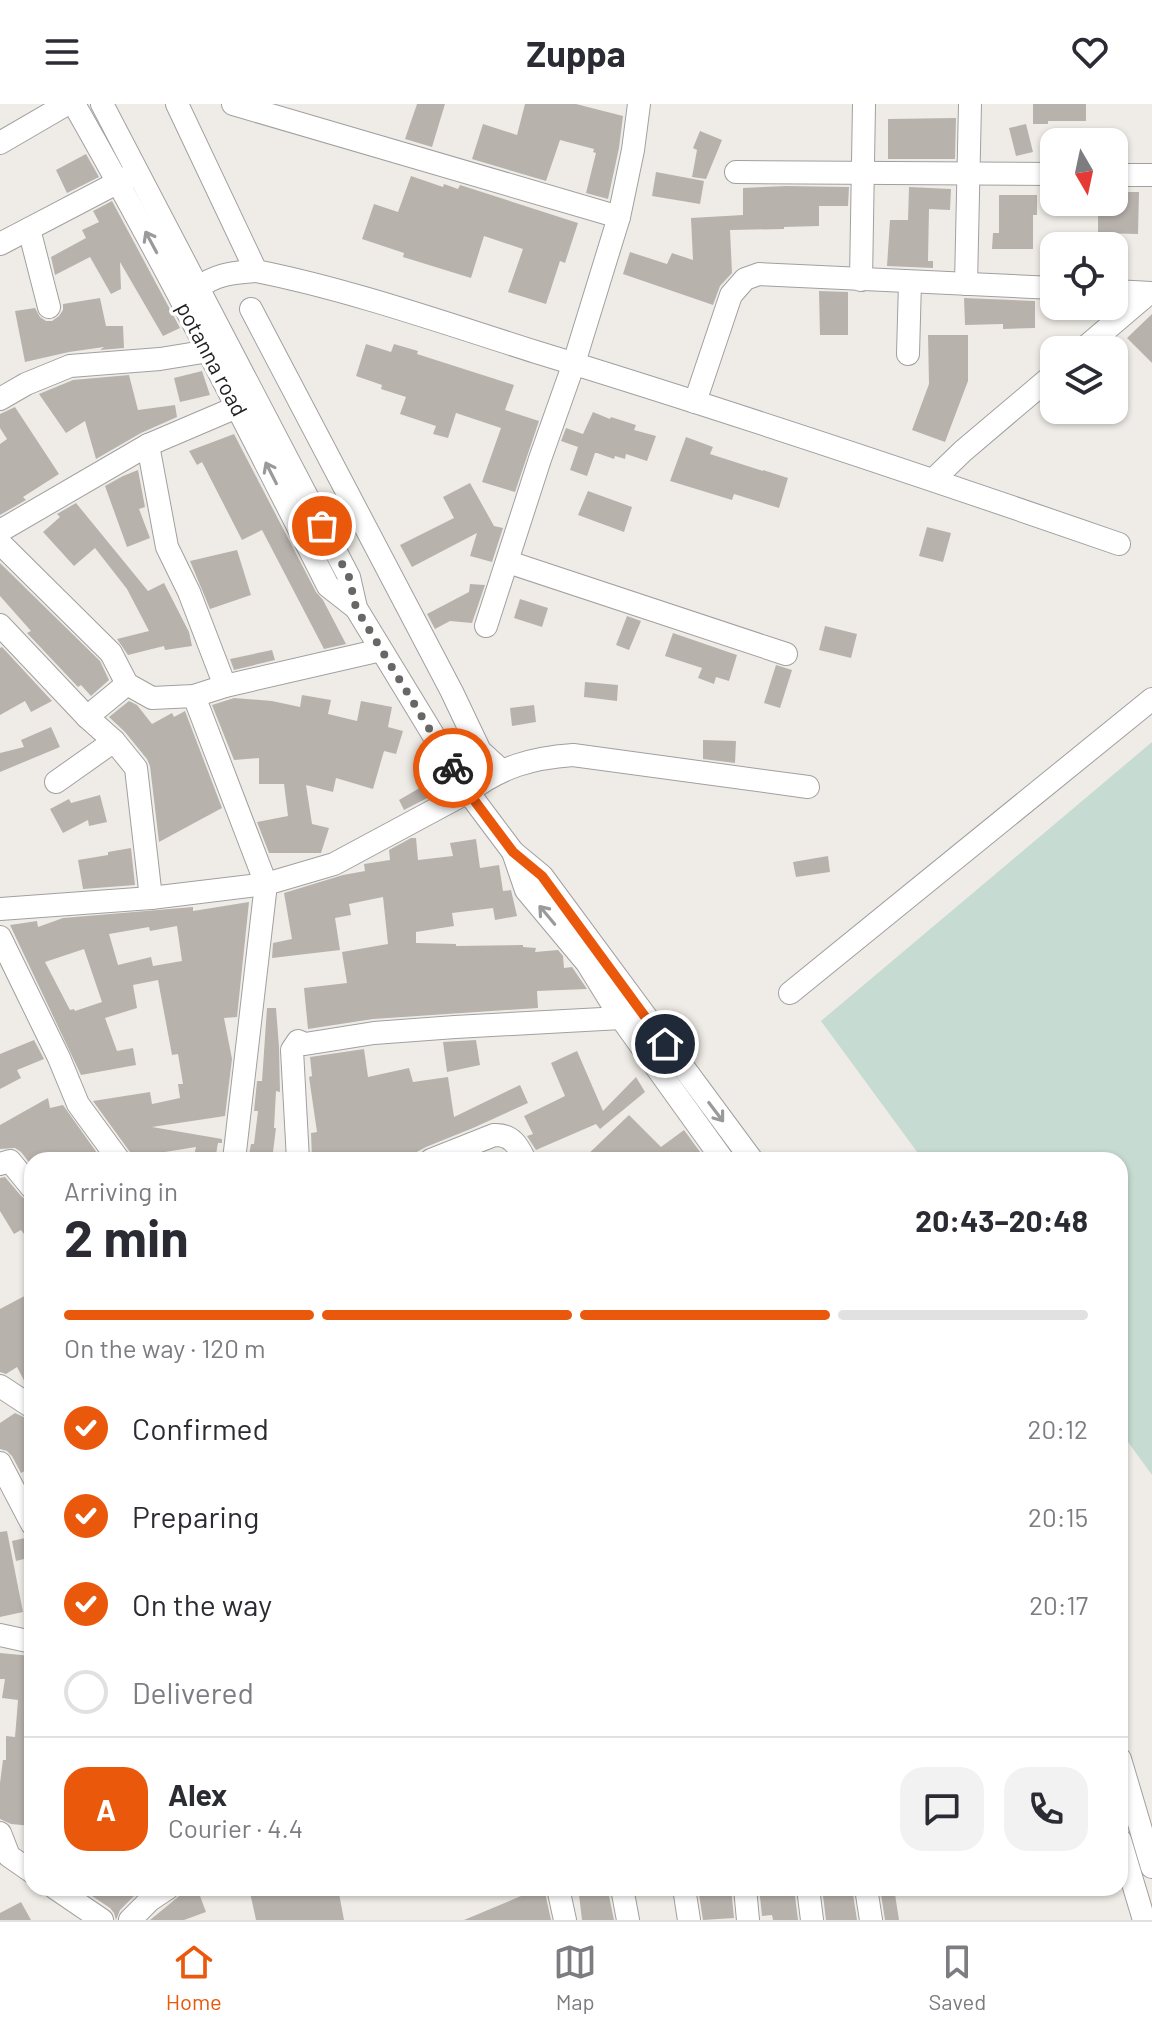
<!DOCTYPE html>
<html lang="en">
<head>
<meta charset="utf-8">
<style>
	body { margin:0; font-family:Barlow,sans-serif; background:#f2f2f3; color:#2b2b33; height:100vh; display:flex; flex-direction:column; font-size:30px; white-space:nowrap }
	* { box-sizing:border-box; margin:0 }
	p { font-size:26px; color:#7c7c81 }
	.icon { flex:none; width:44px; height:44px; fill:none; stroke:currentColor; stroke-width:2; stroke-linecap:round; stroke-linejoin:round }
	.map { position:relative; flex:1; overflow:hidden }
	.sheet { position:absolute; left:24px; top:1048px; width:1104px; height:744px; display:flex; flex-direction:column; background:#fff; border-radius:24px; box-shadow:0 2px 6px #0004 }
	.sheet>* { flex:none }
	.needle { width:52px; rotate:171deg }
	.buttons { position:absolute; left:1040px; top:24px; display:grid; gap:16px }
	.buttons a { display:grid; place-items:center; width:88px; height:88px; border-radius:16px; background:#fff; box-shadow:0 2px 6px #0004; font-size:40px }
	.pin { position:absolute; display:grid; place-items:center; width:68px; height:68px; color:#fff; margin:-34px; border:4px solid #fff; border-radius:50%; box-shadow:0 2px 8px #0007 }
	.courier { position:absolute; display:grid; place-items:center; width:80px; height:80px; margin:-40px; border:6px solid #ea580c; border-radius:50%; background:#fff; color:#222; box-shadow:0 2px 10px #0007 }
	.head em { font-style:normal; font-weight:700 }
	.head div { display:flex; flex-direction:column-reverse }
	.head { display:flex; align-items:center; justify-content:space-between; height:136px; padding:0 40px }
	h1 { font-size:52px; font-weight:700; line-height:60px }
	.bar { display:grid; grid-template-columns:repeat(4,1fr); gap:12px 8px; align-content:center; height:96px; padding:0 40px }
	.bar i { height:10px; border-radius:6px; background:#e1e1e2 }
	.bar .active { background:#ea580c }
	.bar p { grid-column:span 4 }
	.line { display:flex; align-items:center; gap:20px; padding:0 40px; border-top:2px solid #e1e1e2 }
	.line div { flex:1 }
	.round { display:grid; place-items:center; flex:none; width:84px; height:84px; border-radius:24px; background:#f2f2f3 }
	ol { padding:0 40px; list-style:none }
	li { display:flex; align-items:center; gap:24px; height:88px }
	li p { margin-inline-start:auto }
	li .icon { padding:8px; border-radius:50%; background:#ea580c; color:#fff; stroke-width:4 }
	li:last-child { color:#7c7c81 }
	li i { width:44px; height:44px; border:4px solid #e1e1e2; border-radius:50% }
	header { display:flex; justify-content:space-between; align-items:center; height:104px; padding:0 40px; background:#fff; font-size:36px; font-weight:700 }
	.tab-bar { display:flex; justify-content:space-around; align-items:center; height:112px; border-top:2px solid #e1e1e2; background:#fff; font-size:22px; color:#7c7c81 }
	.tab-bar a { display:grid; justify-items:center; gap:4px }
	.tab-bar .active { color:#ea580c }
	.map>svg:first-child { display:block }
</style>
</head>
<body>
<header><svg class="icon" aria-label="menu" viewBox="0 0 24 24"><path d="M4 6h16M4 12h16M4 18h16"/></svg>Zuppa<svg class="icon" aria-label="heart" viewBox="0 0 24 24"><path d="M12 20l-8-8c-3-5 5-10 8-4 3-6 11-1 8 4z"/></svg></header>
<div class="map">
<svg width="1152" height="1816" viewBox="0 0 1152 1816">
	<rect width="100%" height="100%" fill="#efece7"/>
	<path fill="#c6dbd2" d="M 1152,638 L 1152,1371 L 1120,1327 L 1120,1056 L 923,1056 L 821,917 Z"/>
	<g fill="#b8b2ad" fill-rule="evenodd">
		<path d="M 417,0 L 445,0 L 432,43 L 405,35 Z"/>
		<path d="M 525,0 L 576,0 L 623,12 L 619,44 L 608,95 L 586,89 L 596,49 L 593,48 L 594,45 L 560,36 L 546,77 L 472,55 L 483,20 L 517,31 Z"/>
		<path d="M 1033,0 L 1086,0 L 1086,17 L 1048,17 L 1048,20 L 1033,20 Z"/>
		<path d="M 956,14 L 955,55 L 888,55 L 888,15 Z"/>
		<path d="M 1026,20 L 1033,48 L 1016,52 L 1009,24 Z"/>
		<path d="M 700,27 L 722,36 L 706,75 L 692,73 L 697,46 L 693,44 Z"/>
		<path d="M 86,50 L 99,73 L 67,89 L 56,66 Z"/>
		<path d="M 656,68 L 704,77 L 700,100 L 652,92 Z"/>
		<path d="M 411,72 L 443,83 L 444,80 L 458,85 L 460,81 L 578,119 L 565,159 L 560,157 L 546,200 L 508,188 L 523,145 L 484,132 L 471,174 L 403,153 L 404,149 L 362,135 L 374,100 L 398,108 Z"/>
		<path d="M 786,82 L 849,83 L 848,102 L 819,102 L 819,122 L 784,123 L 784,125 L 730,126 L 732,169 L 720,182 L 713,201 L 623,170 L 630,148 L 667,160 L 672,149 L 693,156 L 691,114 L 743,111 L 743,84 Z"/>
		<path d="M 909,83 L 951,85 L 950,106 L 929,105 L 928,157 L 933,157 L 933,164 L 887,162 L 890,116 L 908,116 Z"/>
		<path d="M 1114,88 L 1139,88 L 1138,130 L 1098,129 L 1098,98 L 1114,98 Z"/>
		<path d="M 999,91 L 1037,91 L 1037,111 L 1033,111 L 1033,145 L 992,145 L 993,129 L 999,129 Z"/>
		<path d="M 112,97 L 180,224 L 163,232 L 120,158 L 121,185 L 111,190 L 90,153 L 55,171 L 51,153 L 86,134 L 82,126 L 99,118 L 93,107 Z"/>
		<path d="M 819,187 L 848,188 L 848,231 L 820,231 Z"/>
		<path d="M 100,194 L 106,222 L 123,222 L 124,244 L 100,246 L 104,243 L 69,248 L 25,258 L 15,207 L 35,204 L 40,213 L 46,217 L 52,217 L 59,212 L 63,206 L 63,200 Z"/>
		<path d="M 964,194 L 1035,197 L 1035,224 L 1003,225 L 1003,220 L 965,221 Z"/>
		<path d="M 1152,210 L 1152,259 L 1127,234 Z"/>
		<path d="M 928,231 L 968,231 L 968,277 L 945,338 L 912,326 L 929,280 Z"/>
		<path d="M 366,240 L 391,248 L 394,240 L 418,247 L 417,250 L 514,281 L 505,306 L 539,317 L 515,388 L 482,378 L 501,324 L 456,309 L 448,334 L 433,330 L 436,322 L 400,310 L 406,293 L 381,285 L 382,281 L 356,272 Z"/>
		<path d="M 202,267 L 210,291 L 180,298 L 174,274 Z"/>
		<path d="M 129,271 L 138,306 L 175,301 L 177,313 L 141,329 L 96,355 L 85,317 L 66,329 L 39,290 L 73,276 Z"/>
		<path d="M 15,303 L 59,370 L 23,393 L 26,396 L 0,411 L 0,340 L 7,335 L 0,324 L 0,310 Z"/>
		<path d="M 593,308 L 610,315 L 611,313 L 636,321 L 634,326 L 656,332 L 647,357 L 626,350 L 625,355 L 615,352 L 614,355 L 597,349 L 595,349 L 587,372 L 570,366 L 578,343 L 561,337 L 566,324 L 583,330 Z"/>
		<path d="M 234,330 L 316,488 L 323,496 L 346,540 L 324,545 L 262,426 L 242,436 L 202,358 L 197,361 L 189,347 Z"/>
		<path d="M 686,333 L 713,343 L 710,350 L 763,367 L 763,366 L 788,374 L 779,404 L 734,390 L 732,396 L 670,377 Z"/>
		<path d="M 138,366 L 145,403 L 139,405 L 150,434 L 127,443 L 105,382 L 123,372 Z"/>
		<path d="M 470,379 L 494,422 L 503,424 L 492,458 L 470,452 L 477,429 L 412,463 L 400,441 L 454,414 L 443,393 Z"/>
		<path d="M 588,387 L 632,403 L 624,428 L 578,411 Z"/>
		<path d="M 76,399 L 148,487 L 164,479 L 189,528 L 192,542 L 165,546 L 164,542 L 128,551 L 117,535 L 149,527 L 127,485 L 95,444 L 74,462 L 43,428 L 60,413 L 57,410 Z"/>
		<path d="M 927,423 L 951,429 L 943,458 L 919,452 Z"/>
		<path d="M 237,446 L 251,491 L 210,505 L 190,457 Z"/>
		<path d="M 0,459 L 100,557 L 109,576 L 91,592 L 81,581 L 78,583 L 27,529 L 31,527 L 0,492 Z"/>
		<path d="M 470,480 L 485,481 L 472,519 L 450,517 L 435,525 L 427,510 L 469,488 Z"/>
		<path d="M 520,495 L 548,504 L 542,523 L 514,514 Z"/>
		<path d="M 627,512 L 641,517 L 629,546 L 616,541 Z"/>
		<path d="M 825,522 L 857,530 L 851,554 L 819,546 Z"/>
		<path d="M 673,529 L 737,551 L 729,577 L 716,573 L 714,580 L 698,574 L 702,564 L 665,552 Z"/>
		<path d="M 2,543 L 52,597 L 31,608 L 25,597 L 0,611 L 0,544 Z"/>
		<path d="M 272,546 L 275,556 L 234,566 L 230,555 Z"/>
		<path d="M 776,561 L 792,566 L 780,604 L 764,599 Z"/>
		<path d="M 585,578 L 618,581 L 617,597 L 584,593 Z"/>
		<path d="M 302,591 L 331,596 L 328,610 L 357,617 L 361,597 L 392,603 L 388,623 L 403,627 L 396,650 L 384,647 L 373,685 L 336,674 L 333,688 L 306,681 L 312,720 L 329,724 L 321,749 L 269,749 L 257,718 L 288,712 L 284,680 L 259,680 L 259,654 L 234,656 L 212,601 L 234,594 L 272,597 L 300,603 Z"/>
		<path d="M 129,597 L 137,601 L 152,620 L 172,609 L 174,613 L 185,607 L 222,704 L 159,738 L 150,662 L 147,655 L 125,628 L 109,613 Z"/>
		<path d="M 534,601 L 536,618 L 512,622 L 510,604 Z"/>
		<path d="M 51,623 L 60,643 L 0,668 L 0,649 L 24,643 L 21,636 Z"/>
		<path d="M 703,636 L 736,637 L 735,659 L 703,655 Z"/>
		<path d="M 430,678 L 437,689 L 404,706 L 399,696 Z"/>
		<path d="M 100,691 L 107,718 L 89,722 L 88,716 L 63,729 L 50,705 L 69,695 L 71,699 Z"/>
		<path d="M 411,734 L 416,734 L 418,756 L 453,752 L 450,739 L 476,735 L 480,764 L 499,761 L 503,787 L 511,786 L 517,812 L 495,816 L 493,804 L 452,809 L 454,822 L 416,828 L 416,839 L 456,840 L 456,842 L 523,841 L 523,843 L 536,844 L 535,848 L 558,846 L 563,852 L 564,864 L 572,863 L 587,885 L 537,887 L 538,904 L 373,915 L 308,925 L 304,884 L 347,879 L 342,848 L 388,840 L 383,793 L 349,800 L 351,811 L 335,814 L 340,846 L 272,854 L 273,839 L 292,835 L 284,789 L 343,771 L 365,767 L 364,760 L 390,756 L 389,746 Z"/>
		<path d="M 131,744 L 135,781 L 83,785 L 78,756 L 108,751 L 108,748 Z"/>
		<path d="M 828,752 L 830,768 L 796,773 L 793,758 Z"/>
		<path d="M 249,798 L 237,913 L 224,914 L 232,955 L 225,1012 L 152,1023 L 222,1035 L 222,1039 L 218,1039 L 215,1056 L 193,1056 L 196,1043 L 140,1052 L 141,1056 L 133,1056 L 130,1048 L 93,997 L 150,988 L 152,1000 L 180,994 L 178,980 L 183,980 L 178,950 L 172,951 L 158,876 L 133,881 L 137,904 L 105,914 L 117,947 L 133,944 L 136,961 L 81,971 L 10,821 L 37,817 L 38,823 L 63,814 L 193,803 L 193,807 ZM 177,822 L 182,857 L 153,862 L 151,853 L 118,861 L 109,830 L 149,823 L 150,827 ZM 84,845 L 102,898 L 75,907 L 74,905 L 70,906 L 45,858 Z"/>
		<path d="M 267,904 L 276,904 L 279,943 L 280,988 L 276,987 L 274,1024 L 276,1024 L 272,1056 L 248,1056 L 251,1040 L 254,1040 L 258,1007 L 254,1007 L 257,977 L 262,977 Z"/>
		<path d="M 34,936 L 44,955 L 17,966 L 21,974 L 0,985 L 0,950 Z"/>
		<path d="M 476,936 L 480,961 L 447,968 L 443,938 Z"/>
		<path d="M 364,945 L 368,973 L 409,964 L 413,978 L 448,973 L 454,1013 L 520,981 L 528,999 L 473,1024 L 426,1043 L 402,1056 L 318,1056 L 318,1053 L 312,1054 L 311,1029 L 317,1028 L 309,973 L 312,972 L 310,953 Z"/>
		<path d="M 577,947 L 603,1007 L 636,973 L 645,988 L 600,1025 L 596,1020 L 536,1046 L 527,1032 L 533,1030 L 524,1012 L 565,992 L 551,959 Z"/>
		<path d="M 48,994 L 50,1004 L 63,1001 L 102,1056 L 32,1056 L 32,1062 L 21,1048 L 15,1044 L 0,1045 L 0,1021 Z"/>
		<path d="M 629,1011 L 661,1043 L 684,1026 L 706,1056 L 582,1056 Z"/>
		<path d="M 5,1073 L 22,1093 L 32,1098 L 32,1141 L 21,1126 L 14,1130 L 0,1107 L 0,1074 Z"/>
		<path d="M 32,1188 L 32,1286 L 28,1284 L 17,1263 L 6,1270 L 0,1268 L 0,1205 Z"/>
		<path d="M 15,1309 L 32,1317 L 32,1363 L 21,1369 L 12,1352 L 7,1347 L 0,1345 L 0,1319 Z"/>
		<path d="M 7,1427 L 23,1508 L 0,1513 L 0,1428 Z"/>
		<path d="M 29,1433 L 32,1434 L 32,1453 L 16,1457 L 12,1437 Z"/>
		<path d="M 0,1549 L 32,1552 L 32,1722 L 11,1720 L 0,1715 L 0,1679 L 3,1656 L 6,1656 L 6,1632 L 15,1633 L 18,1596 L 2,1594 L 5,1575 L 0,1575 Z"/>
		<path d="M 80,1784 L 127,1784 L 135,1791 L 120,1806 L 116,1816 L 114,1809 L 110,1804 Z"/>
		<path d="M 189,1784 L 197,1784 L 206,1808 L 184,1816 L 150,1816 Z"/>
		<path d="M 249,1784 L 338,1784 L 344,1816 L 256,1816 Z"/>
		<path d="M 540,1784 L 544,1784 L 551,1816 L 464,1816 Z"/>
		<path d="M 698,1784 L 731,1784 L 734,1814 L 703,1816 Z"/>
		<path d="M 759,1784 L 794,1784 L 798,1816 L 773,1816 L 772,1811 L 762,1812 Z"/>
		<path d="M 822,1784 L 852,1784 L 857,1816 L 826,1816 Z"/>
		<path d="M 880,1784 L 894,1784 L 899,1816 L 885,1816 Z"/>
		<path d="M 608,1787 L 614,1816 L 582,1816 L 579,1791 Z"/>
		<path d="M 21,1798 L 31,1816 L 0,1816 L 0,1809 Z"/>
	</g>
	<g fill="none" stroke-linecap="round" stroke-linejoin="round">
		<defs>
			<g id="street">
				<path d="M 74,0 C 164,158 246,320 328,482 L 356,504"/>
				<path d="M 102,0 L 349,473 L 356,504 L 468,688 L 513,748 L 542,772 L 752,1056"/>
				<path d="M 177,0 L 256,167 C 351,186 444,219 536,248 C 732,308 926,373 1119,440"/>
				<path d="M 233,0 L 619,113"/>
				<path d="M 0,39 L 67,0"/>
				<path d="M 736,68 L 1054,70"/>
				<path d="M 1114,71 L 1152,71"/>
				<path d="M 29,125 L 49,203"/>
				<path d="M 0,140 L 130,72"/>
				<path d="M 861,176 L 864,0"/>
				<path d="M 966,180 L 970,0"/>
				<path d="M 198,184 C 217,169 234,169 256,167"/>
				<path d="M 1114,187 L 1152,189"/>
				<path d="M 251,205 L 452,588 L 480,647 L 502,667"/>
				<path d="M 1082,246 L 1149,189"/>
				<path d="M 908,250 L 910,178"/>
				<path d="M 0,295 L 26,280 L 70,262 L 160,255 L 209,247"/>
				<path d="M 695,298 L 731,191 L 745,175 L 759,170 L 1054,184"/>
				<path d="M 148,341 L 167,443 L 189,488 L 225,582"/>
				<path d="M 934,375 L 963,347 L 1054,270"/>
				<path d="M 0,427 L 148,341 L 237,303"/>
				<path d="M 0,439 L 111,549 L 127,580 L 152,594 L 194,592 L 225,582 L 381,546"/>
				<path d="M 508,458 L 786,550"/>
				<path d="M 0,521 L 87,613 L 114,637 L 136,664 L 151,794"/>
				<path d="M 486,522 L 540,355 L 574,259 L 619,113 L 633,46 L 639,0"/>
				<path d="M 194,592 L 266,780 L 234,1056"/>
				<path d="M 87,613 L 127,580"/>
				<path d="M 56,678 L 114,637"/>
				<path d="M 513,748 L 526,786 L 587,859 L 621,914 L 723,1056"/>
				<path d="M 0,805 L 151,794 L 266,780 L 334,760 L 468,688 C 501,663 531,654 573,651 L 808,683"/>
				<path d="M 0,833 L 59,954 L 78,1000 L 119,1056"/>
				<path d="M 790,889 L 1152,595"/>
				<path d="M 298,1056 L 292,946 L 298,937 L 305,940 L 374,929 L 455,923 L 621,914"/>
				<path d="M 431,1056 L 494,1031 C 512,1030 518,1042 525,1056"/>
				<path d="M 0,1060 L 10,1057 L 32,1084"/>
				<path d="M 0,1282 L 32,1303"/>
				<path d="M 0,1359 L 32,1420"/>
				<path d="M 0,1531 L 32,1538"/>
				<path d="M 1120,1655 L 1152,1763"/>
				<path d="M 0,1729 L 9,1752 L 32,1768"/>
				<path d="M 1120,1736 L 1144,1816"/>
				<path d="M 55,1784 L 102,1816"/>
				<path d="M 558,1784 L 565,1816"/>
				<path d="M 622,1784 L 628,1816"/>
				<path d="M 684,1784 L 689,1816"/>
				<path d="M 745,1784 L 748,1816"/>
				<path d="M 808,1784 L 812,1816"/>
				<path d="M 866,1784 L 871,1816"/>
				<path d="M 130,1816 L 150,1796 L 168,1784"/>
			</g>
		</defs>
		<use href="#street" stroke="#a0a0a0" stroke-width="24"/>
		<use href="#street" stroke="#fff" stroke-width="22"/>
	</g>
	<defs><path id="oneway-shaft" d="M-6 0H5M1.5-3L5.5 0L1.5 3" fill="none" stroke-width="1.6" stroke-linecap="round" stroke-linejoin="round" transform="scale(2)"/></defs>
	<g stroke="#9a9a9a">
		<use href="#oneway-shaft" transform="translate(151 138) rotate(-118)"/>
		<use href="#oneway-shaft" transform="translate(271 369) rotate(-117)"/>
		<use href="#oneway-shaft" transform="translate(547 811) rotate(-130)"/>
		<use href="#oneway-shaft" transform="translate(716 1008) rotate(53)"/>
	</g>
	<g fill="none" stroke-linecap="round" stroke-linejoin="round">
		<path stroke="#686765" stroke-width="8" stroke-dasharray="0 14.4" d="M 322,422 L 349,473 L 356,504 L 453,664"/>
		<path stroke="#ea580c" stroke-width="10" d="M 453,664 L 468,688 L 513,748 L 542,772 L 665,940"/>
	</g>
	<g text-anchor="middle" stroke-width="7" stroke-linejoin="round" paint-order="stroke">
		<g font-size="22" fill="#1f1f1f" stroke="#fff">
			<text transform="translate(212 255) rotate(62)" y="8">potanna road</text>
		</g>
	</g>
</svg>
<div class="buttons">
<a><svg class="needle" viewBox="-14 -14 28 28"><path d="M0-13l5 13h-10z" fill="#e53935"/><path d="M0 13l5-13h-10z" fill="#7c7c81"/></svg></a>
<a><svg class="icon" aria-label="locate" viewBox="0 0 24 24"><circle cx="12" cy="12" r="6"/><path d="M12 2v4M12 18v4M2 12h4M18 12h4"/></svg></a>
<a><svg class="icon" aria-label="layers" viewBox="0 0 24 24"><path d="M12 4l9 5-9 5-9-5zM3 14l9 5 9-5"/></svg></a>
</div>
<div class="pin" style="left:322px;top:422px;background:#ea580c"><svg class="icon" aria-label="bag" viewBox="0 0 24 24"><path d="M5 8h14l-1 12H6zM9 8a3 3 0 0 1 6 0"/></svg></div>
<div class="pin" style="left:665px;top:940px;background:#1f2937"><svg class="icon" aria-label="home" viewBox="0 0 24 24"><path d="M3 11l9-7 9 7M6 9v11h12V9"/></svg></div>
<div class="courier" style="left:453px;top:664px"><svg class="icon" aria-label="bike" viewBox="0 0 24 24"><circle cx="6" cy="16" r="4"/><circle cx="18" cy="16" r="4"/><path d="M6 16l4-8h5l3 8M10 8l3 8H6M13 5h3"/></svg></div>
<section class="sheet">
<div class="head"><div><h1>2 min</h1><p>Arriving in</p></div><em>20:43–20:48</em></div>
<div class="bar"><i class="active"></i><i class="active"></i><i class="active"></i><i></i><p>On the way · 120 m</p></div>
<ol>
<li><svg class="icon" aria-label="check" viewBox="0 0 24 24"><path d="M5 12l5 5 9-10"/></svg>Confirmed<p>20:12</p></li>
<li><svg class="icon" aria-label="check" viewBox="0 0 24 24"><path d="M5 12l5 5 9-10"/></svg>Preparing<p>20:15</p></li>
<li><svg class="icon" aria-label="check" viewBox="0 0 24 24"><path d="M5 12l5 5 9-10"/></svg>On the way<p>20:17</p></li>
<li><i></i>Delivered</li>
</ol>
<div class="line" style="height:144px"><b class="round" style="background:#ea580c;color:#fff">A</b><div><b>Alex</b><p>Courier · 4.4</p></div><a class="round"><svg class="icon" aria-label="chat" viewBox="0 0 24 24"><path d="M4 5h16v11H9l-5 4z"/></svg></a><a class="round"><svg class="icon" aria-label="phone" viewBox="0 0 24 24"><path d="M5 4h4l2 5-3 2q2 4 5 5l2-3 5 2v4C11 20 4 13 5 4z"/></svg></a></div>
</section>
</div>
<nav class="tab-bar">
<a class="active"><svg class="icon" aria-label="home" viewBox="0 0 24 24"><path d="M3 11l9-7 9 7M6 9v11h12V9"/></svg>Home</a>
<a><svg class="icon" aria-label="map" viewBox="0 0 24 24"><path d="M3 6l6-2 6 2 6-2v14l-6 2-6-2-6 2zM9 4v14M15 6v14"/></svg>Map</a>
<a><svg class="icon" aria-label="saved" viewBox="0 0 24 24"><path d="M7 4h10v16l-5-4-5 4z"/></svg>Saved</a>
</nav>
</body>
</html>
